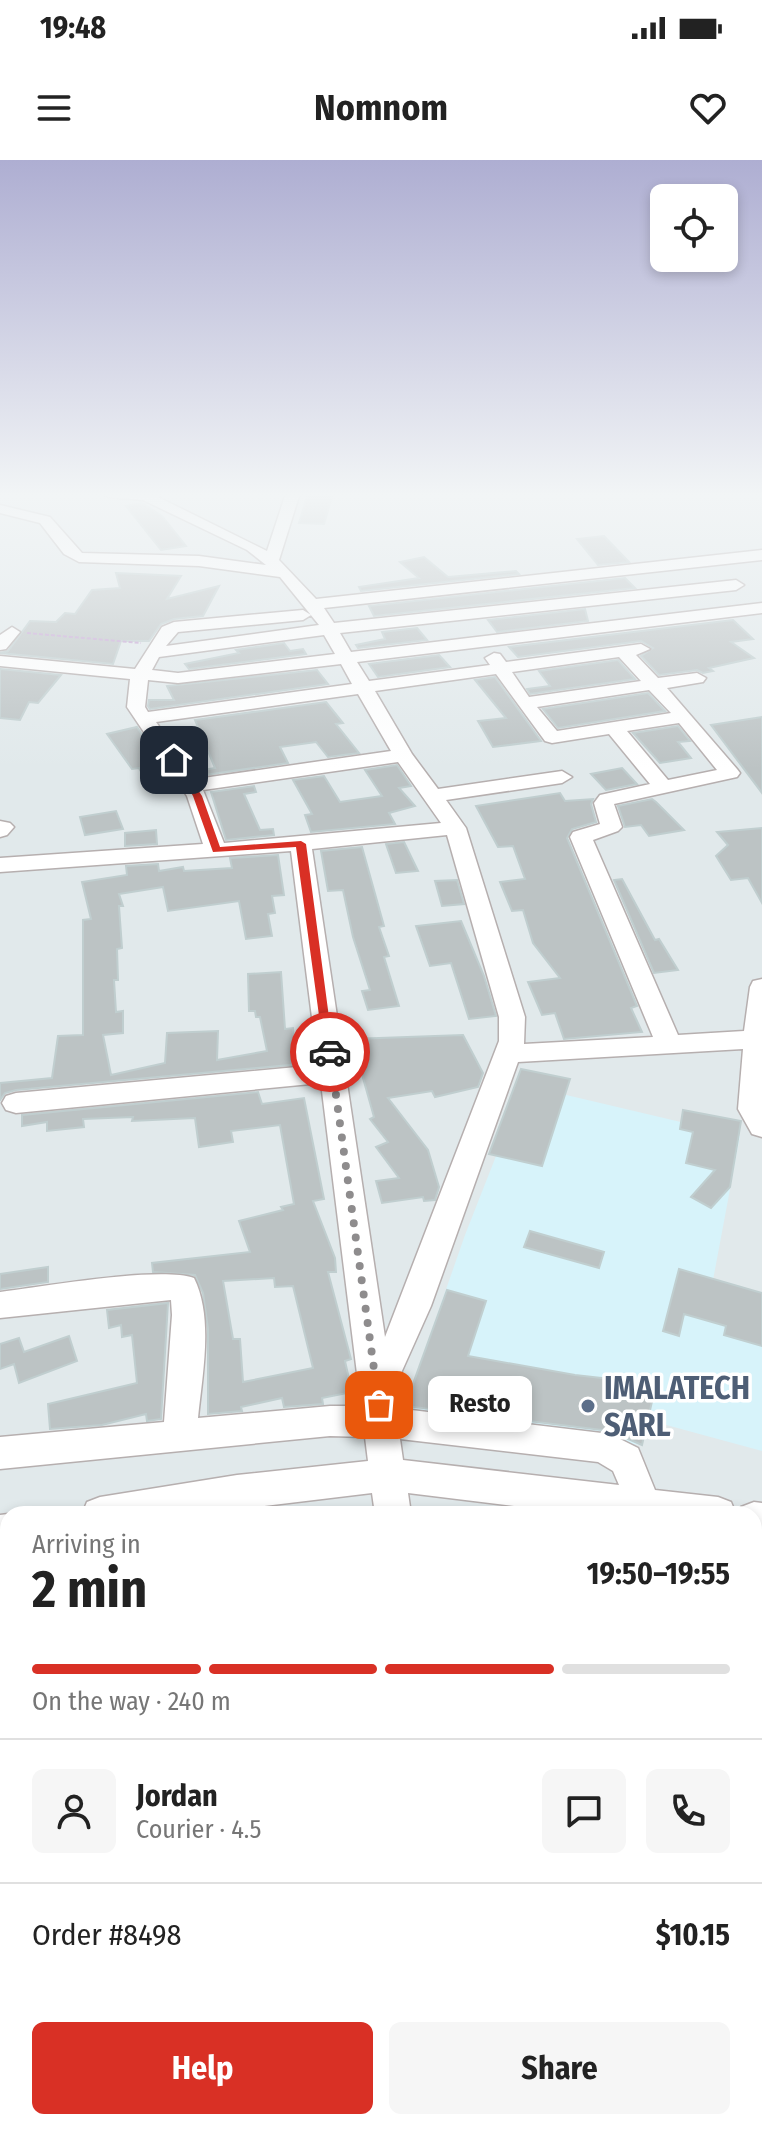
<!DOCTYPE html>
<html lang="en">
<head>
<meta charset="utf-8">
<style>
	body { margin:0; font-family:"Fira Sans Condensed",sans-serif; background:#f6f6f6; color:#222; height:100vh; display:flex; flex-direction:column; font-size:30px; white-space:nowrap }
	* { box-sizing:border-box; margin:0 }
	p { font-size:26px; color:#767676 }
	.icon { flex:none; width:44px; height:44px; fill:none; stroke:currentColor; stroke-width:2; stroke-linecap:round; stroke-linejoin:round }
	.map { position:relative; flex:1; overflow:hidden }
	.drawer { position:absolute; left:0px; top:1346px; width:762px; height:624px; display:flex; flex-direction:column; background:#fff; border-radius:24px 24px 0 0; box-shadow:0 4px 12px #0003 }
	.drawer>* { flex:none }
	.fabs { position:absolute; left:650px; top:24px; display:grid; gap:16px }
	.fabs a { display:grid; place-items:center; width:88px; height:88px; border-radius:12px; background:#fff; box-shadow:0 4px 12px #0003; font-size:40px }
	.pin { position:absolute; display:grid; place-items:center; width:68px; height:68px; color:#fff; margin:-34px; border-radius:16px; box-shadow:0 4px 12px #0006 }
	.courier { position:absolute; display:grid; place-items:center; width:80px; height:80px; margin:-40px; border:6px solid #d93025; border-radius:50%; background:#fff; color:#222; box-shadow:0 2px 10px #0007 }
	.bubble { position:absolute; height:56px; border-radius:12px; background:#fff; box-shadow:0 4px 12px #0003; font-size:26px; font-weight:700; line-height:56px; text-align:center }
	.overview em { font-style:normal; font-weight:700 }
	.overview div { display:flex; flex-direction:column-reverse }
	.overview { display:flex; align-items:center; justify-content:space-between; height:136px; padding:0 32px }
	h1 { font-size:52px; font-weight:700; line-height:60px }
	.bar { display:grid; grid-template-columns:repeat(4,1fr); gap:12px 8px; align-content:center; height:96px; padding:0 32px }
	.bar i { height:10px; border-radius:6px; background:#e0e0e0 }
	.bar .selected { background:#d93025 }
	.bar p { grid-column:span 4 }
	.line { display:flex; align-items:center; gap:20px; padding:0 32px; border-top:2px solid #e0e0e0 }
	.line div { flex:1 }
	.round { display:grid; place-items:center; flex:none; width:84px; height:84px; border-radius:12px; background:#f6f6f6 }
	.primary-button { display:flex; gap:16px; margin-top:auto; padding:16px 32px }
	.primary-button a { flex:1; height:92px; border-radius:12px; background:#d93025; color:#fff; font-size:32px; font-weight:700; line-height:92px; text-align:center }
	.primary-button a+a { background:#f6f6f6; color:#222 }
	.status { display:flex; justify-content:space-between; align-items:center; height:56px; padding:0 40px; background:#fff; direction:ltr }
	.status svg { height:22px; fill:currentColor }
	header { display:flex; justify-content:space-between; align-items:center; height:104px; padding:0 32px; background:#fff; font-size:36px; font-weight:700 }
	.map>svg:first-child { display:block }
</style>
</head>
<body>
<div class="status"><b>19:48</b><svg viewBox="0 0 49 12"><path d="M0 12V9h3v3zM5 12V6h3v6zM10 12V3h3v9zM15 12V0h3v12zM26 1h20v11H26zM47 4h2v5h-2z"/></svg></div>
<header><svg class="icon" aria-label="menu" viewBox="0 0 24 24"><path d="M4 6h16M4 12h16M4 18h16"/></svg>Nomnom<svg class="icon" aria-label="heart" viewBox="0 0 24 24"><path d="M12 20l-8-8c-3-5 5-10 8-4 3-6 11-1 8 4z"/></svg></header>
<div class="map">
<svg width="762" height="1970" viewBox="0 0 762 1970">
	<rect width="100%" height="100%" fill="#e1e9eb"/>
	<path fill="#d7f3fa" d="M 524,925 L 740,976 L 713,1120 L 762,1133 L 762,1291 L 648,1260 L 642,1285 L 401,1258 L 465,1075 Z"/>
	<g fill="#bcc3c4" stroke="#c0cecf" stroke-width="2" fill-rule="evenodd">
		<path d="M 308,333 L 333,333 L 324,364 L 299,363 Z"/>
		<path d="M 142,343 L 162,356 L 186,386 L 161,390 L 126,346 Z"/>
		<path d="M 604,376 L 629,402 L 598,405 L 577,379 Z"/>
		<path d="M 424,397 L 448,417 L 516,411 L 519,414 L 361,431 L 359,427 L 419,418 L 400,402 Z"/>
		<path d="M 116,413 L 181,416 L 167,439 L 219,426 L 203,456 L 174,459 L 161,464 L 149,481 L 121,481 L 113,504 L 0,493 L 8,491 L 30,461 L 56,462 L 65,453 L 75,454 L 92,430 L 120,428 Z"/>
		<path d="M 625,418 L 635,428 L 374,456 L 369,446 Z"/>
		<path d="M 585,449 L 588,461 L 497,472 L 488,460 Z"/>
		<path d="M 733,460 L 753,479 L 731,482 L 754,498 L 709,508 L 713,511 L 703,513 L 697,510 L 659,515 L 641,496 L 653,488 L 641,481 L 518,497 L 509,487 Z"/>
		<path d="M 417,468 L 427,480 L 358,488 L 356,485 L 385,479 L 382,472 Z"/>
		<path d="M 284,483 L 290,491 L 303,489 L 306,494 L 189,509 L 185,504 L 239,493 L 236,490 Z"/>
		<path d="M 439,495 L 450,507 L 378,517 L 369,504 Z"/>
		<path d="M 618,500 L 635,519 L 530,534 L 527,529 L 550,526 L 539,511 Z"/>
		<path d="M 0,509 L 61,515 L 38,543 L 29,542 L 20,560 L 0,558 Z"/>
		<path d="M 317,510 L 328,524 L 150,549 L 148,546 L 149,540 L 174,540 L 167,526 Z"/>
		<path d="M 495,517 L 541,581 L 493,587 L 478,561 L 506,558 L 475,520 Z"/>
		<path d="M 648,533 L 665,551 L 558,568 L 543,549 Z"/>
		<path d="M 326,542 L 343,563 L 336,564 L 359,593 L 328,597 L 316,582 L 280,587 L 288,603 L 205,615 L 203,610 L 215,608 L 195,560 Z"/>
		<path d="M 762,557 L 762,633 L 711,565 Z"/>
		<path d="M 678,566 L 690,581 L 678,582 L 691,598 L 660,603 L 633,573 Z"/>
		<path d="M 137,567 L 170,617 L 147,622 L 139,608 L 132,609 L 107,574 Z"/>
		<path d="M 397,605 L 411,626 L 399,628 L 415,646 L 389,653 L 395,664 L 311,672 L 305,655 L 312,654 L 293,620 L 324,616 L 340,642 L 382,636 L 365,610 Z"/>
		<path d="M 622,608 L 637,624 L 606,630 L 591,614 Z"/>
		<path d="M 254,626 L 256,632 L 244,634 L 260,670 L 273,669 L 274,675 L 226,680 L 211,632 Z"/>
		<path d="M 560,633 L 565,641 L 593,639 L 591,644 L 596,662 L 572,669 L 567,678 L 637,846 L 631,848 L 642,872 L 564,879 L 555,853 L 542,855 L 528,822 L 560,818 L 533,783 L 523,750 L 512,751 L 500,722 L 525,719 L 513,686 L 498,687 L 476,646 Z"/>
		<path d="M 652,639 L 656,642 L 684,670 L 649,676 L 641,665 L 625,667 L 618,646 Z"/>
		<path d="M 116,651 L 123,669 L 85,675 L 80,657 Z"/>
		<path d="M 762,668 L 762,743 L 748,718 L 731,720 L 716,696 L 728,685 L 717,672 Z"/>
		<path d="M 156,670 L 157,684 L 125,686 L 125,673 Z"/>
		<path d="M 404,682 L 418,711 L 396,713 L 386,684 Z"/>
		<path d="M 362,687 L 384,766 L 379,767 L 389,796 L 384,797 L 399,846 L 368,850 L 362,831 L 370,830 L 353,777 L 343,730 L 328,731 L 321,691 Z"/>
		<path d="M 278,695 L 284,735 L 272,736 L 275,753 L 268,754 L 272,776 L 246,779 L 239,741 L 168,751 L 163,727 L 119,734 L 123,746 L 119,746 L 122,788 L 117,789 L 118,820 L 114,820 L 116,852 L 123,851 L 123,873 L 103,875 L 111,915 L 165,903 L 167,873 L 218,871 L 217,900 L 267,891 L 260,857 L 256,857 L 255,851 L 249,851 L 248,814 L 281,812 L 285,869 L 293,868 L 294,881 L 299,881 L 300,887 L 308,886 L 312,903 L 16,930 L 5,933 L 0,940 L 0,923 L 52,918 L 58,876 L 83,875 L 83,760 L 91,759 L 82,722 L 127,715 L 126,706 L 158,704 L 159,711 L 183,707 L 184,711 L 232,708 L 230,698 Z"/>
		<path d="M 622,719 L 655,780 L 659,779 L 678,810 L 654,813 L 614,720 Z"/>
		<path d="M 457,720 L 464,744 L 442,746 L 435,721 Z"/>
		<path d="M 461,761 L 484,816 L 496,856 L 469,859 L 451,803 L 430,806 L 416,766 Z"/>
		<path d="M 463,875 L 483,913 L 478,927 L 435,937 L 432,931 L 388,938 L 428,990 L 439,1027 L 435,1040 L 424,1041 L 423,1037 L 382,1043 L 376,1021 L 399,1018 L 376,987 L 388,982 L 370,959 L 374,957 L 352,879 Z"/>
		<path d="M 521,909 L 570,919 L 542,1006 L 489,994 Z"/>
		<path d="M 258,932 L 262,944 L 304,938 L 324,1039 L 313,1041 L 335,1098 L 336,1112 L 328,1112 L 351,1199 L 345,1201 L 352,1232 L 322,1238 L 323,1244 L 284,1247 L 282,1238 L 241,1247 L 242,1251 L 208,1254 L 208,1169 L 203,1133 L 195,1115 L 153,1112 L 152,1103 L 250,1092 L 239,1061 L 283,1050 L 281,1047 L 294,1044 L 280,965 L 231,971 L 233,982 L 199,987 L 195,958 L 132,961 L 133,957 L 83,959 L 84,967 L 47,971 L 47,962 L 22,966 L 22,955 ZM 274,1118 L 275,1127 L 293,1126 L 313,1208 L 243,1222 L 240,1179 L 233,1179 L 223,1121 Z"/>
		<path d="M 683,950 L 741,961 L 730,1027 L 711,1048 L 691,1037 L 715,1010 L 686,1003 L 693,972 L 680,969 Z"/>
		<path d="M 530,1071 L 604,1092 L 599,1108 L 524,1087 Z"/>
		<path d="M 48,1107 L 48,1122 L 0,1129 L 0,1114 Z"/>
		<path d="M 679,1109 L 762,1133 L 762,1186 L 724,1175 L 726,1166 L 684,1154 L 679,1176 L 663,1171 Z"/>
		<path d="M 447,1130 L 486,1141 L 468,1196 L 575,1215 L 656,1224 L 642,1285 L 610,1271 L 405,1246 Z"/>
		<path d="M 168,1143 L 161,1259 L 147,1261 L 146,1254 L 102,1265 L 50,1269 L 48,1244 L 137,1223 L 132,1175 L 122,1177 L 121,1165 L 109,1168 L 107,1150 Z"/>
		<path d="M 69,1176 L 77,1201 L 19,1223 L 14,1204 L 0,1209 L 0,1184 L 19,1178 L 24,1192 Z"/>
	</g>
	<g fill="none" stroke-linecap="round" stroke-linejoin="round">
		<defs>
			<g id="minor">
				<path d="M 101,333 L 164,333 L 158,337 L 267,391 L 286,333 L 300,333 L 279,400 L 316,439 L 762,390 L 762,400 L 324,448 L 334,463 L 736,420 L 744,425 L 736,430 L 340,473 L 351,492 L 762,443 L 762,453 L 357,502 L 369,521 L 490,505 L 485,498 L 494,493 L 500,494 L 506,502 L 641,484 L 650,489 L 636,495 L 658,518 L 697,513 L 706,518 L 703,522 L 667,528 L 737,609 L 740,613 L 737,617 L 614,644 L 622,667 L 618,671 L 593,680 L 678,875 L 744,871 L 750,827 L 753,821 L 762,819 L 762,977 L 752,974 L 738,949 L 743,889 L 518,902 L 431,1146 L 393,1231 L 395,1248 L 610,1274 L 638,1288 L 655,1330 L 718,1337 L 731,1342 L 736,1354 L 578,1354 L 408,1333 L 411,1354 L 375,1354 L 372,1333 L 199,1354 L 82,1354 L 87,1342 L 100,1337 L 237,1315 L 368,1301 L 365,1277 L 330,1276 L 0,1309 L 0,1277 L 164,1262 L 172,1155 L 171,1140 L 0,1158 L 0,1132 C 43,1127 158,1106 194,1118 C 214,1158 202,1216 198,1258 L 330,1246 L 361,1246 L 321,923 L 16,953 L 6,950 L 2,943 L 6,936 L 16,933 L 318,905 L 291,691 L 0,712 L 0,698 L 203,684 L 187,636 L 127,547 L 130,519 L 0,506 L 0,496 L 135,509 L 162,467 L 174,462 L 303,450 L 311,455 L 303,460 L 178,472 L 166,486 L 319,465 L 280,417 L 199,406 L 79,402 L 64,394 L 40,363 L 0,353 L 0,345 L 50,357 L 82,393 L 199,396 L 266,405 L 247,390 L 143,340 L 108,337 ZM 324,475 L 335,494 L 178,513 L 152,510 L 159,497 ZM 619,497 L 641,521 L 529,537 L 512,512 ZM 341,504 L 352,524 L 148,552 L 145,547 L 148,520 L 178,523 ZM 496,514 L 545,581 L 552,583 L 609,574 L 650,624 L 600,635 L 594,643 L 600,664 L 573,672 L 570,677 L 653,877 L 524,884 L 525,857 L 466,668 L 446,640 L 562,623 L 572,617 L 562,611 L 438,629 L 412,594 L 375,531 ZM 649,530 L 671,553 L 557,571 L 537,547 ZM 358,534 L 391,591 L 196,619 L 156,562 ZM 679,563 L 717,610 L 668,620 L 627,571 ZM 398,602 L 441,663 L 224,683 L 203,630 ZM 447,675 L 499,857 L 499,881 L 385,1177 L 312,689 ZM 400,1279 L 598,1302 L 613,1311 L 619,1325 L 403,1300 Z"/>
				<path d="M 12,467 L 20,472 L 6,489 L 0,490 L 0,475 Z"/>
				<path d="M 0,661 L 10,663 L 14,667 L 7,675 L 0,677 Z"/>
				<path d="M 754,1342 L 762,1343 L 762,1377 L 754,1376 L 754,1354 L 738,1354 L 741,1347 Z"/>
				<path d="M 8,1354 L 8,1388 L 0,1389 L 0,1355 Z"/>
				<rect x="754" y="1495" width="8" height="40"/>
				<rect x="0" y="1535" width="8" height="40"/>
			</g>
			<g id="highway">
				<rect x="754" y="1413" width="8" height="95"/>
				<rect x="0" y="1421" width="8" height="96"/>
			</g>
		</defs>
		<use href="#minor" stroke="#b6afaf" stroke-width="3"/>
		<use href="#highway" stroke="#13c2da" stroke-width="3"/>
		<path stroke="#c4a4d2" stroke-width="2" stroke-dasharray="4 2" stroke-linecap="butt" d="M 27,473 L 141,483"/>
		<use href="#minor" fill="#fff" fill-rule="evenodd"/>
		<use href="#highway" fill="#90e2f3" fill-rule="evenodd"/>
	</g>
	<linearGradient id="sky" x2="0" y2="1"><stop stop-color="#aeaed2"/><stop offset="0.55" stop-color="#f2f5f6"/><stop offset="1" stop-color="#f2f5f6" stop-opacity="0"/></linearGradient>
	<rect width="762" height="609" fill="url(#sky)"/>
	<path fill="#d93025" d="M 171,598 L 177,598 L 202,636 L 220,687 L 301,681 L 306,684 L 334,895 L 324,892 L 296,687 L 213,692 L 193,636 Z"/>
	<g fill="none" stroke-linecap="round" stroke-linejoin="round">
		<path stroke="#8e8c8d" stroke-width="8" stroke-dasharray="0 14.4" d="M 330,892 L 379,1245"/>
	</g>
	<circle fill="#5c6f8a" stroke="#fff" stroke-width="3" cx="588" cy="1246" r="8"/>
	<g text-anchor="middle" stroke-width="7" stroke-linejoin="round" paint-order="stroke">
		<g font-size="32" font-weight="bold" fill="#4e5e75" stroke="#fff" text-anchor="start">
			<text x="604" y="1239">IMALATECH<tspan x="604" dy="37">SARL</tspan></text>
		</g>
	</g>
</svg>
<div class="fabs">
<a><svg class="icon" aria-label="locate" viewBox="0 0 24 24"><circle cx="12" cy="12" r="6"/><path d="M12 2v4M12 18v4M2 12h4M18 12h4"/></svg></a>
</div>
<div class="pin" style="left:379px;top:1245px;background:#ea580c"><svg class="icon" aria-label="bag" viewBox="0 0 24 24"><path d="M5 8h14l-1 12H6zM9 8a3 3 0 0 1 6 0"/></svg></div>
<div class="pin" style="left:174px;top:600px;background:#1f2937"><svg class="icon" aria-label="home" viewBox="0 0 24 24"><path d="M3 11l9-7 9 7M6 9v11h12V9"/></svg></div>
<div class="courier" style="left:330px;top:892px"><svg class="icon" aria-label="car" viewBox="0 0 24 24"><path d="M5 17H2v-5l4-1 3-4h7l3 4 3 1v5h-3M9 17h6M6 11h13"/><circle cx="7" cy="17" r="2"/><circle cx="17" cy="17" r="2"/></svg></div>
<div class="bubble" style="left:428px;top:1216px;width:104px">Resto</div>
<section class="drawer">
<div class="overview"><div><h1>2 min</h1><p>Arriving in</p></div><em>19:50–19:55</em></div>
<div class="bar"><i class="selected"></i><i class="selected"></i><i class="selected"></i><i></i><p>On the way · 240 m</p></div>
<div class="line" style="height:144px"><a class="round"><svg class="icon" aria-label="person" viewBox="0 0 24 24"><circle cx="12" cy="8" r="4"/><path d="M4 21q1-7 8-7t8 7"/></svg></a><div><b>Jordan</b><p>Courier · 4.5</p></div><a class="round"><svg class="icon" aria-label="chat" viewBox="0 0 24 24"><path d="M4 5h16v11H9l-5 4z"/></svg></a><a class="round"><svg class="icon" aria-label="phone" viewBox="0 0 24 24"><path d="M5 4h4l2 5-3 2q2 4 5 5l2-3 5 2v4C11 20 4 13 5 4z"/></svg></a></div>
<div class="line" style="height:104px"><div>Order #8498</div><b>$10.15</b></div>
<div class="primary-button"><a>Help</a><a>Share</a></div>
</section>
</div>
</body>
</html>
